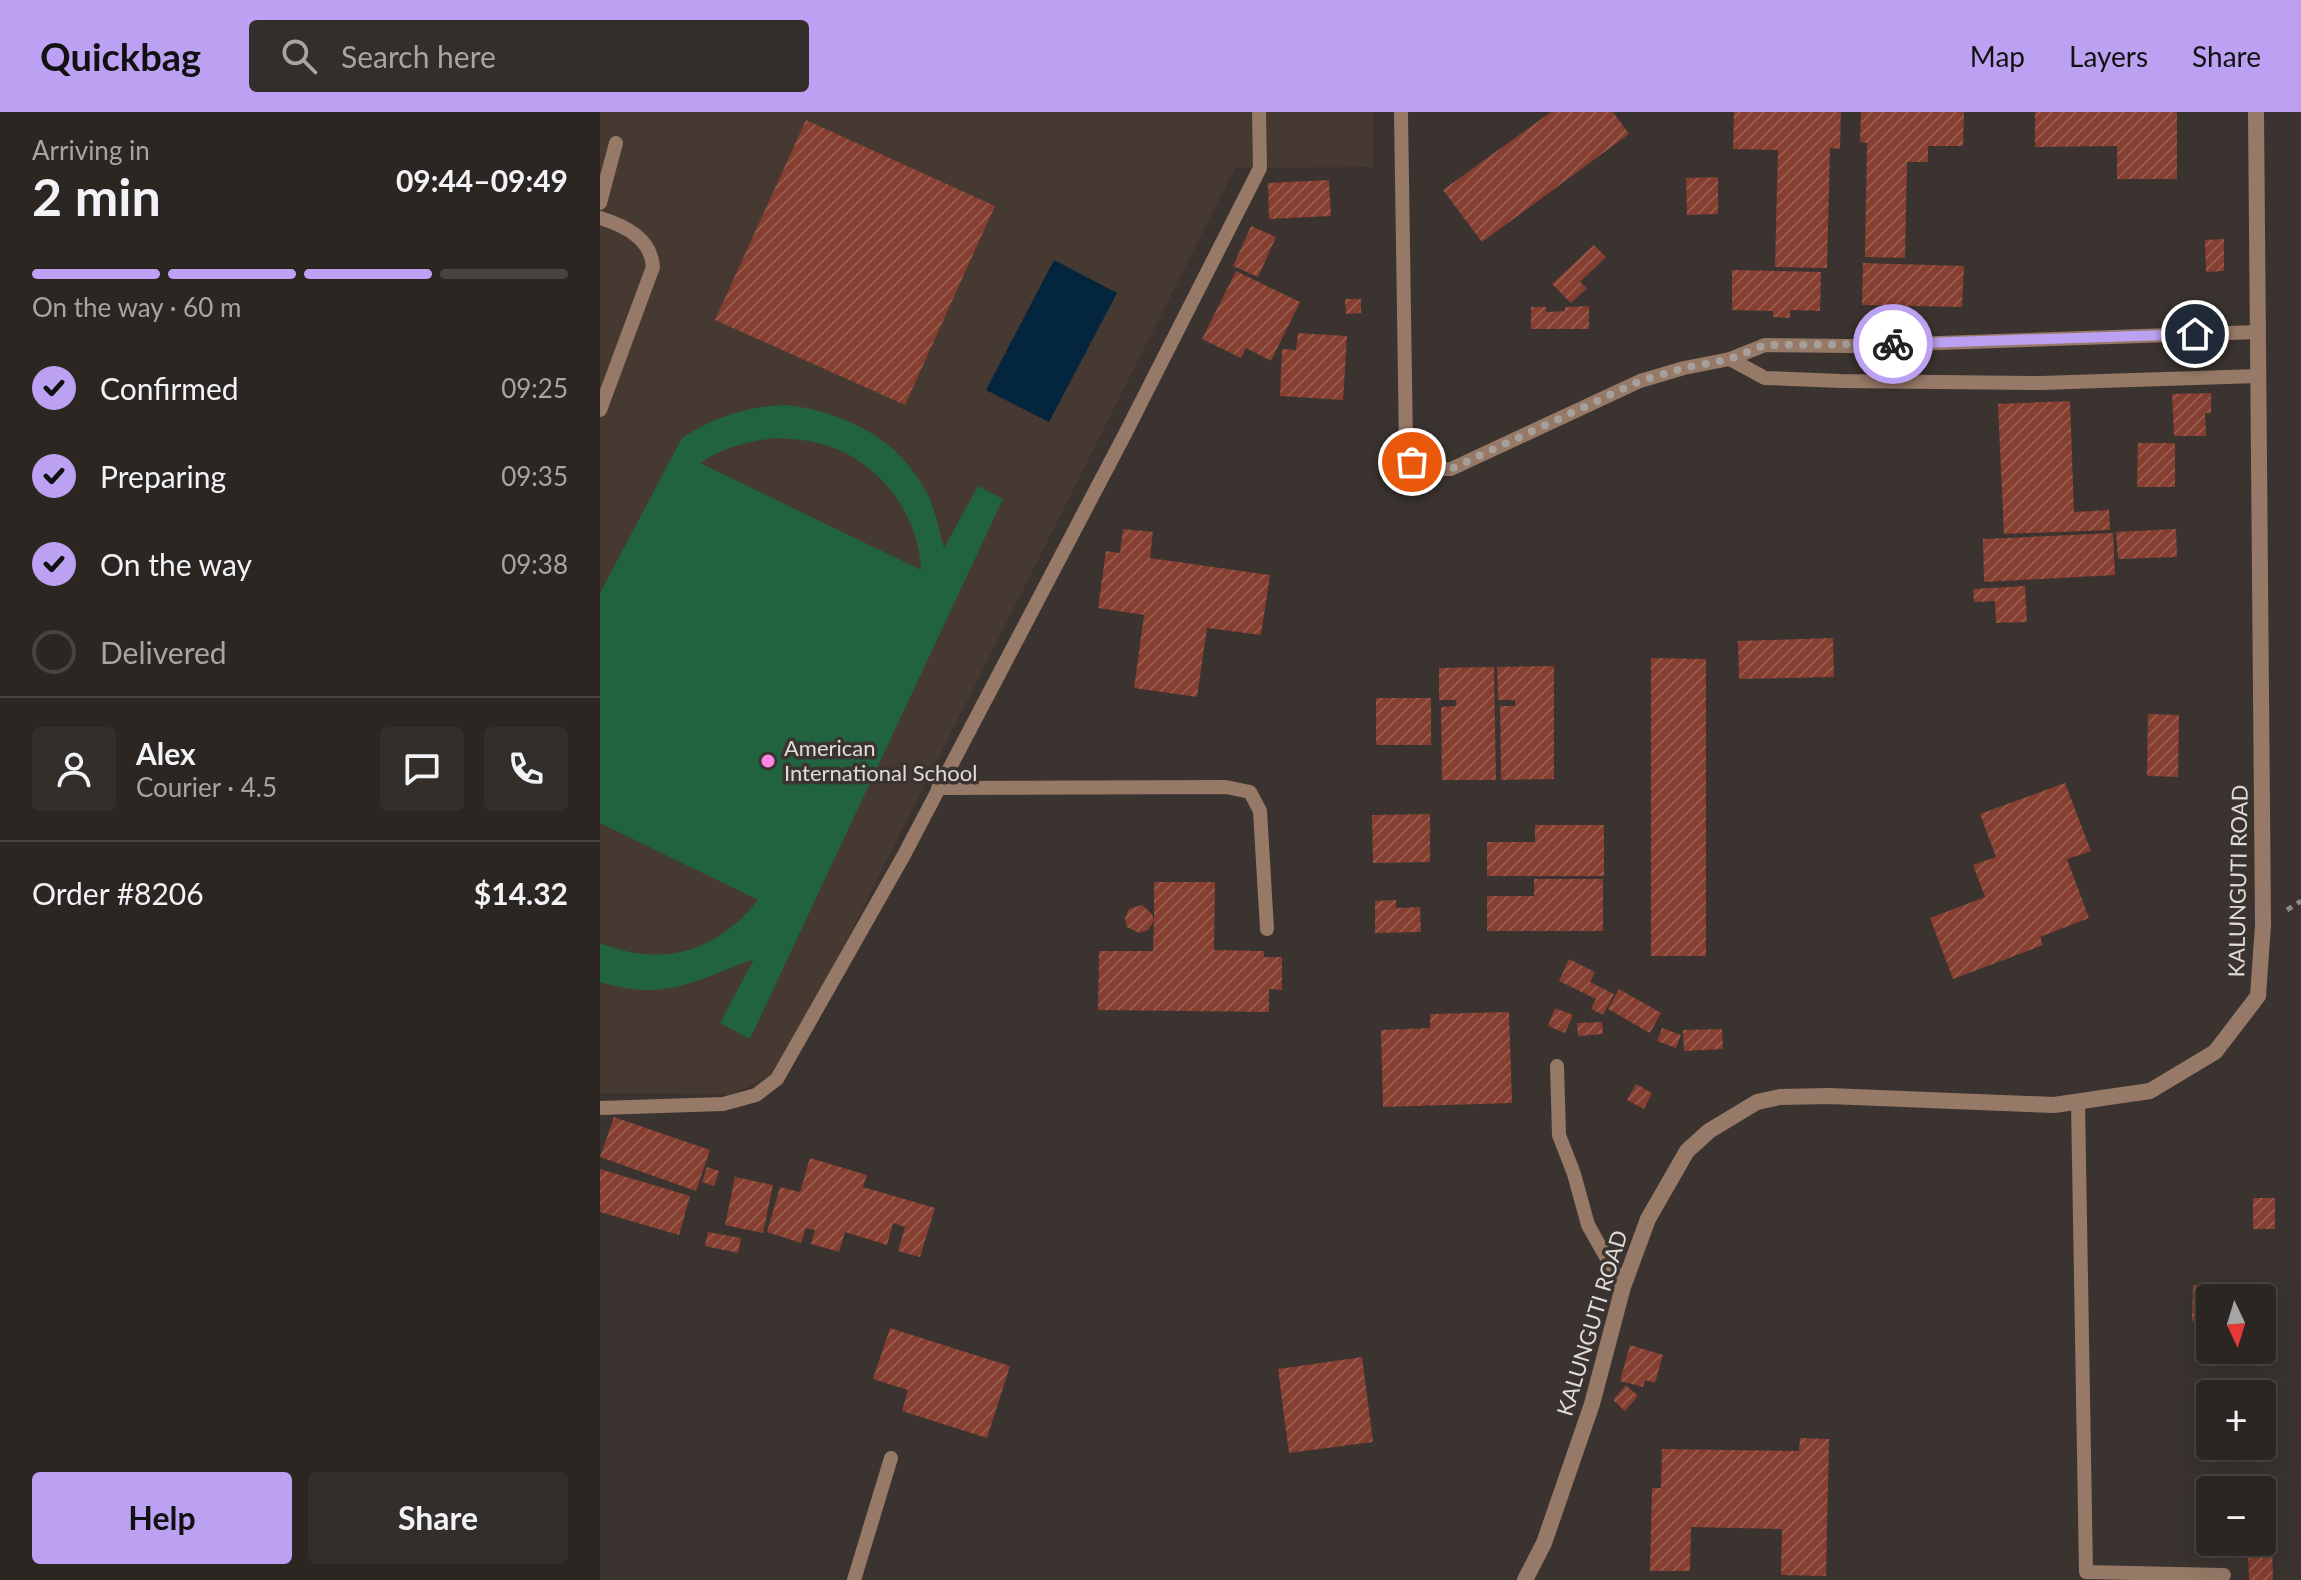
<!DOCTYPE html>
<html lang="en">
<head>
<meta charset="utf-8">
<style>
	body { margin:0; font-family:Lato,sans-serif; background:#342e2b; color:#f1f3f6; height:100vh; display:flex; flex-direction:column; font-size:30px; white-space:nowrap }
	* { box-sizing:border-box; margin:0 }
	p { font-size:26px; color:#a6a5a6 }
	.icon { flex:none; width:44px; height:44px; fill:none; stroke:currentColor; stroke-width:2; stroke-linecap:round; stroke-linejoin:round }
	.map { position:relative; flex:1; overflow:hidden }
	.panel { display:flex; flex-direction:column; background:#2c2623; width:600px }
	.panel>* { flex:none }
	.needle { width:52px; rotate:176deg }
	.fabs { position:absolute; left:1596px; top:1172px; display:grid; gap:16px }
	.fabs a { display:grid; place-items:center; width:80px; height:80px; border-radius:8px; background:#2c2623; box-shadow:0 8px 32px #0002,0 0 0 2px #484341; font-size:40px }
	.pin { position:absolute; display:grid; place-items:center; width:68px; height:68px; color:#fff; margin:-34px; border:4px solid #fff; border-radius:50%; box-shadow:0 2px 8px #0007 }
	.courier { position:absolute; display:grid; place-items:center; width:80px; height:80px; margin:-40px; border:6px solid #bca0f2; border-radius:50%; background:#fff; color:#222; box-shadow:0 2px 10px #0007 }
	.headline em { font-style:normal; font-weight:700 }
	.headline div { display:flex; flex-direction:column-reverse }
	.headline { display:flex; align-items:center; justify-content:space-between; height:136px; padding:0 32px }
	h1 { font-size:52px; font-weight:700; line-height:60px }
	.bar { display:grid; grid-template-columns:repeat(4,1fr); gap:12px 8px; align-content:center; height:96px; padding:0 32px }
	.bar i { height:10px; border-radius:6px; background:#484341 }
	.bar .active { background:#bca0f2 }
	.bar p { grid-column:span 4 }
	.line { display:flex; align-items:center; gap:20px; padding:0 32px; border-top:2px solid #484341 }
	.line div { flex:1 }
	.round { display:grid; place-items:center; flex:none; width:84px; height:84px; border-radius:8px; background:#342e2b }
	ol { padding:0 32px; list-style:none }
	li { display:flex; align-items:center; gap:24px; height:88px }
	li p { margin-inline-start:auto }
	li .icon { padding:8px; border-radius:50%; background:#bca0f2; color:#111; stroke-width:4 }
	li:last-child { color:#a6a5a6 }
	li i { width:44px; height:44px; border:4px solid #484341; border-radius:50% }
	.action { display:flex; gap:16px; margin-top:auto; padding:16px 32px }
	.action a { flex:1; height:92px; border-radius:8px; background:#bca0f2; color:#111; font-size:32px; font-weight:700; line-height:92px; text-align:center }
	.action a+a { background:#342e2b; color:#f1f3f6 }
	header { display:flex; align-items:center; gap:48px; box-sizing:border-box; height:112px; padding:0 40px; background:#bca0f2; color:#111 }
	header strong { font-size:38px }
	nav { display:flex; gap:44px; margin-inline-start:auto; font-size:28px }
	.search { width:560px; height:72px; background:#342e2b; display:flex; align-items:center; gap:20px; box-sizing:border-box; padding:0 28px; border-radius:8px; color:#a6a5a6; font-size:30px }
	main { display:flex; flex:1; min-height:0 }
	.map>svg:first-child { display:block }
</style>
</head>
<body>
<header>
<strong>Quickbag</strong>
<div class="search"><svg class="icon" aria-label="search" viewBox="0 0 24 24"><circle cx="10" cy="10" r="6"/><path d="M15 15l6 6"/></svg>Search here</div>
<nav><a>Map</a><a>Layers</a><a>Share</a></nav>
</header>
<main>
<section class="panel">
<div class="headline"><div><h1>2 min</h1><p>Arriving in</p></div><em>09:44–09:49</em></div>
<div class="bar"><i class="active"></i><i class="active"></i><i class="active"></i><i></i><p>On the way · 60 m</p></div>
<ol>
<li><svg class="icon" aria-label="check" viewBox="0 0 24 24"><path d="M5 12l5 5 9-10"/></svg>Confirmed<p>09:25</p></li>
<li><svg class="icon" aria-label="check" viewBox="0 0 24 24"><path d="M5 12l5 5 9-10"/></svg>Preparing<p>09:35</p></li>
<li><svg class="icon" aria-label="check" viewBox="0 0 24 24"><path d="M5 12l5 5 9-10"/></svg>On the way<p>09:38</p></li>
<li><i></i>Delivered</li>
</ol>
<div class="line" style="height:144px"><a class="round"><svg class="icon" aria-label="person" viewBox="0 0 24 24"><circle cx="12" cy="8" r="4"/><path d="M4 21q1-7 8-7t8 7"/></svg></a><div><b>Alex</b><p>Courier · 4.5</p></div><a class="round"><svg class="icon" aria-label="chat" viewBox="0 0 24 24"><path d="M4 5h16v11H9l-5 4z"/></svg></a><a class="round"><svg class="icon" aria-label="phone" viewBox="0 0 24 24"><path d="M5 4h4l2 5-3 2q2 4 5 5l2-3 5 2v4C11 20 4 13 5 4z"/></svg></a></div>
<div class="line" style="height:104px"><div>Order #8206</div><b>$14.32</b></div>
<div class="action"><a>Help</a><a>Share</a></div>
</section>
<div class="map">
<svg width="1701" height="1468" viewBox="0 0 1701 1468">
	<defs>
		<pattern id="building-hatch" width="6" height="6" patternUnits="userSpaceOnUse" patternTransform="scale(2)"><rect width="6" height="6" fill="#853e2f"/><path d="M-1 1l2-2M0 6l6-6M5 7l2-2" fill="none" stroke="#96594c"/></pattern>
	</defs>
	<rect width="100%" height="100%" fill="#3a332f"/>
	<path fill="#463931" d="M 0,0 L 773,0 L 773,55 L 635,56 L 181,959 L 132,982 L 0,981 Z"/>
	<path fill="#20633e" fill-rule="evenodd" d="M 188,293 C 247,301 300,327 328,383 C 336,400 339,418 344,436 L 378,374 L 403,387 L 150,927 L 120,911 L 154,847 C 94,869 66,890 0,870 L 0,831 C 62,856 117,840 158,788 L 0,711 L 0,481 L 82,326 C 116,304 148,294 188,293 ZM 176,326 C 193,327 209,328 225,333 C 279,349 319,402 321,458 L 100,351 C 123,336 148,329 176,326 Z"/>
	<path fill="#04253e" d="M 454,148 L 517,181 L 449,310 L 386,278 Z"/>
	<g fill="url(#building-hatch)">
		<path d="M 951,0 L 1013,0 L 1029,22 L 882,130 L 843,78 Z"/>
		<path d="M 1134,0 L 1241,0 L 1240,37 L 1230,36 L 1227,156 L 1175,155 L 1178,38 L 1133,37 Z"/>
		<path d="M 1261,0 L 1364,0 L 1363,34 L 1328,34 L 1328,50 L 1307,50 L 1305,146 L 1265,145 L 1267,31 L 1260,30 Z"/>
		<path d="M 1435,0 L 1577,0 L 1577,67 L 1517,67 L 1517,34 L 1435,35 Z"/>
		<path d="M 206,8 L 395,94 L 305,293 L 115,208 Z"/>
		<path d="M 1118,65 L 1118,102 L 1087,103 L 1086,66 Z"/>
		<path d="M 729,68 L 731,104 L 669,107 L 668,71 Z"/>
		<path d="M 651,114 L 676,125 L 658,165 L 633,154 Z"/>
		<path d="M 1624,127 L 1624,159 L 1606,160 L 1605,128 Z"/>
		<path d="M 994,133 L 1006,145 L 980,170 L 987,176 L 971,191 L 952,172 Z"/>
		<path d="M 1263,151 L 1364,154 L 1362,195 L 1262,193 Z"/>
		<path d="M 1132,158 L 1221,160 L 1220,199 L 1190,198 L 1190,206 L 1173,205 L 1173,199 L 1132,198 Z"/>
		<path d="M 636,159 L 700,190 L 671,249 L 646,236 L 641,246 L 602,227 Z"/>
		<path d="M 745,187 L 761,187 L 761,201 L 746,202 Z"/>
		<path d="M 989,194 L 989,217 L 931,217 L 931,195 L 946,195 L 946,200 L 965,199 L 965,195 Z"/>
		<path d="M 698,221 L 747,224 L 743,288 L 680,284 L 682,237 L 696,238 Z"/>
		<path d="M 1611,281 L 1611,301 L 1605,301 L 1606,324 L 1574,324 L 1572,282 Z"/>
		<path d="M 1470,289 L 1474,400 L 1509,398 L 1510,418 L 1404,422 L 1398,292 Z"/>
		<path d="M 1538,331 L 1575,331 L 1575,375 L 1537,375 Z"/>
		<path d="M 523,417 L 553,420 L 550,446 L 670,463 L 661,523 L 607,516 L 597,585 L 534,576 L 544,503 L 498,496 L 506,439 L 520,441 Z"/>
		<path d="M 1576,417 L 1577,445 L 1518,447 L 1516,420 Z"/>
		<path d="M 1513,421 L 1515,463 L 1384,470 L 1383,427 Z"/>
		<path d="M 1425,474 L 1427,510 L 1396,511 L 1395,489 L 1374,490 L 1373,477 Z"/>
		<path d="M 1233,526 L 1234,565 L 1139,567 L 1138,529 Z"/>
		<path d="M 1051,546 L 1106,547 L 1106,844 L 1051,844 Z"/>
		<path d="M 954,554 L 954,667 L 901,668 L 900,594 L 915,594 L 915,588 L 898,588 L 897,555 Z"/>
		<path d="M 894,555 L 896,668 L 842,668 L 841,595 L 856,594 L 856,588 L 839,588 L 839,556 Z"/>
		<rect x="776" y="586" width="55" height="47"/>
		<path d="M 1548,602 L 1579,603 L 1578,665 L 1547,664 Z"/>
		<path d="M 1465,671 L 1491,739 L 1467,747 L 1489,806 L 1440,825 L 1443,833 L 1353,867 L 1330,806 L 1385,785 L 1373,753 L 1396,745 L 1380,702 Z"/>
		<path d="M 830,702 L 830,750 L 773,751 L 772,703 Z"/>
		<path d="M 935,713 L 1004,713 L 1004,764 L 887,764 L 887,730 L 935,730 Z"/>
		<path d="M 934,767 L 1003,767 L 1003,819 L 887,819 L 887,784 L 934,784 Z"/>
		<path d="M 554,770 L 615,770 L 614,838 L 664,839 L 664,845 L 682,845 L 682,878 L 669,877 L 669,900 L 498,898 L 499,839 L 553,839 L 554,809 L 548,818 L 539,821 L 527,815 L 525,806 L 529,797 L 542,793 L 552,802 L 554,809 Z"/>
		<path d="M 796,788 L 796,796 L 820,795 L 821,820 L 775,821 L 775,789 Z"/>
		<path d="M 969,847 L 995,860 L 990,870 L 1014,882 L 1003,903 L 991,897 L 996,887 L 959,869 Z"/>
		<path d="M 1019,877 L 1061,901 L 1050,921 L 1008,897 Z"/>
		<path d="M 955,896 L 973,903 L 965,921 L 948,914 Z"/>
		<path d="M 909,900 L 912,991 L 783,995 L 781,918 L 830,916 L 830,902 Z"/>
		<path d="M 1002,910 L 1003,922 L 978,924 L 977,911 Z"/>
		<path d="M 1062,916 L 1081,923 L 1076,936 L 1057,929 Z"/>
		<path d="M 1122,917 L 1123,937 L 1084,939 L 1083,918 Z"/>
		<path d="M 1036,972 L 1052,981 L 1044,997 L 1027,988 Z"/>
		<path d="M 14,1005 L 110,1038 L 96,1079 L 0,1045 Z"/>
		<path d="M 210,1046 L 267,1063 L 263,1075 L 335,1096 L 320,1145 L 298,1139 L 305,1115 L 293,1111 L 287,1133 L 245,1120 L 239,1140 L 211,1132 L 215,1118 L 206,1116 L 201,1131 L 167,1120 L 180,1075 L 200,1080 Z"/>
		<path d="M 107,1055 L 119,1059 L 114,1074 L 102,1070 Z"/>
		<path d="M 0,1057 L 90,1084 L 79,1123 L 0,1100 Z"/>
		<path d="M 135,1065 L 173,1073 L 163,1121 L 125,1113 Z"/>
		<rect x="1653" y="1086" width="22" height="31"/>
		<path d="M 108,1120 L 141,1126 L 138,1141 L 105,1134 Z"/>
		<path d="M 1593,1173 L 1611,1173 L 1610,1208 L 1592,1209 Z"/>
		<path d="M 290,1216 L 410,1254 L 387,1326 L 302,1299 L 308,1278 L 273,1267 Z"/>
		<path d="M 1030,1233 L 1063,1243 L 1055,1271 L 1045,1268 L 1043,1275 L 1020,1269 Z"/>
		<path d="M 762,1245 L 773,1330 L 689,1341 L 678,1257 Z"/>
		<path d="M 1026,1273 L 1038,1284 L 1025,1299 L 1013,1288 Z"/>
		<path d="M 1200,1326 L 1229,1327 L 1226,1464 L 1181,1463 L 1182,1417 L 1091,1415 L 1090,1459 L 1050,1459 L 1052,1376 L 1061,1376 L 1062,1337 L 1199,1339 Z"/>
		<path d="M 1648,1436 L 1672,1436 L 1673,1468 L 1649,1468 Z"/>
	</g>
	<g fill="none" stroke-linecap="round" stroke-linejoin="round">
		<path stroke="#908a86" stroke-width="5" stroke-dasharray="6 6" stroke-linecap="butt" d="M 1687,798 L 1701,789"/>
		<g stroke="#977967" stroke-width="14">
			<path d="M 801,0 L 806,335 L 812,350 L 829,357 L 851,357 L 1040,269 L 1084,256 L 1130,247 L 1165,233 L 1250,234 L 1658,220"/>
			<path d="M 0,91 L 16,31"/>
			<path d="M 0,106 C 25,114 51,126 53,155 L 0,298"/>
			<path d="M 1130,247 L 1165,266 L 1241,269 L 1440,271 L 1658,264"/>
			<path d="M 338,676 L 626,675 L 650,680 L 660,699 L 667,817"/>
			<path d="M 957,954 L 959,1023 L 974,1062 L 988,1113 L 1023,1175"/>
			<path d="M 1478,990 L 1486,1460 L 1624,1463"/>
			<path d="M 0,996 L 123,992 L 156,983 L 177,967 L 304,743 L 524,324 L 660,56 L 659,0"/>
			<path d="M 254,1468 L 291,1346"/>
		</g>
		<path stroke="#977967" stroke-width="16" d="M 925,1468 L 944,1431 L 992,1292 L 1023,1175 L 1048,1107 L 1087,1039 L 1109,1019 L 1157,990 L 1180,985 L 1229,984 L 1454,993 L 1550,979 L 1615,940 L 1658,884 L 1663,813 L 1656,0"/>
	</g>
	<g fill="none" stroke-linecap="round" stroke-linejoin="round">
		<path stroke="#a6a09d" stroke-width="8" stroke-dasharray="0 14.4" d="M 812,350 L 829,357 L 851,357 L 1040,269 L 1084,256 L 1130,247 L 1165,233 L 1293,232"/>
		<path stroke="#bca0f2" stroke-width="10" d="M 1293,232 L 1595,222"/>
	</g>
	<circle fill="#fb86e4" stroke="#3a332f" stroke-width="3" cx="168" cy="649" r="8"/>
	<g text-anchor="middle" stroke-width="7" stroke-linejoin="round" paint-order="stroke">
		<g font-size="22" fill="#e0dbd8" stroke="#3a332f" text-anchor="start">
			<text x="184" y="644">American<tspan x="184" dy="25">International School</tspan></text>
		</g>
		<g font-size="22" fill="#e0dbd8" stroke="#3a332f">
			<text transform="translate(1638 769) rotate(-89)" y="8">KALUNGUTI ROAD</text>
			<text transform="translate(992 1211) rotate(-73)" y="8">KALUNGUTI ROAD</text>
		</g>
	</g>
</svg>
<div class="fabs">
<a><svg class="needle" viewBox="-14 -14 28 28"><path d="M0-13l5 13h-10z" fill="#e53935"/><path d="M0 13l5-13h-10z" fill="#a6a5a6"/></svg></a>
<a>+</a>
<a>−</a>
</div>
<div class="pin" style="left:812px;top:350px;background:#ea580c"><svg class="icon" aria-label="bag" viewBox="0 0 24 24"><path d="M5 8h14l-1 12H6zM9 8a3 3 0 0 1 6 0"/></svg></div>
<div class="pin" style="left:1595px;top:222px;background:#1f2937"><svg class="icon" aria-label="home" viewBox="0 0 24 24"><path d="M3 11l9-7 9 7M6 9v11h12V9"/></svg></div>
<div class="courier" style="left:1293px;top:232px"><svg class="icon" aria-label="bike" viewBox="0 0 24 24"><circle cx="6" cy="16" r="4"/><circle cx="18" cy="16" r="4"/><path d="M6 16l4-8h5l3 8M10 8l3 8H6M13 5h3"/></svg></div>
</div>
</main>
</body>
</html>
